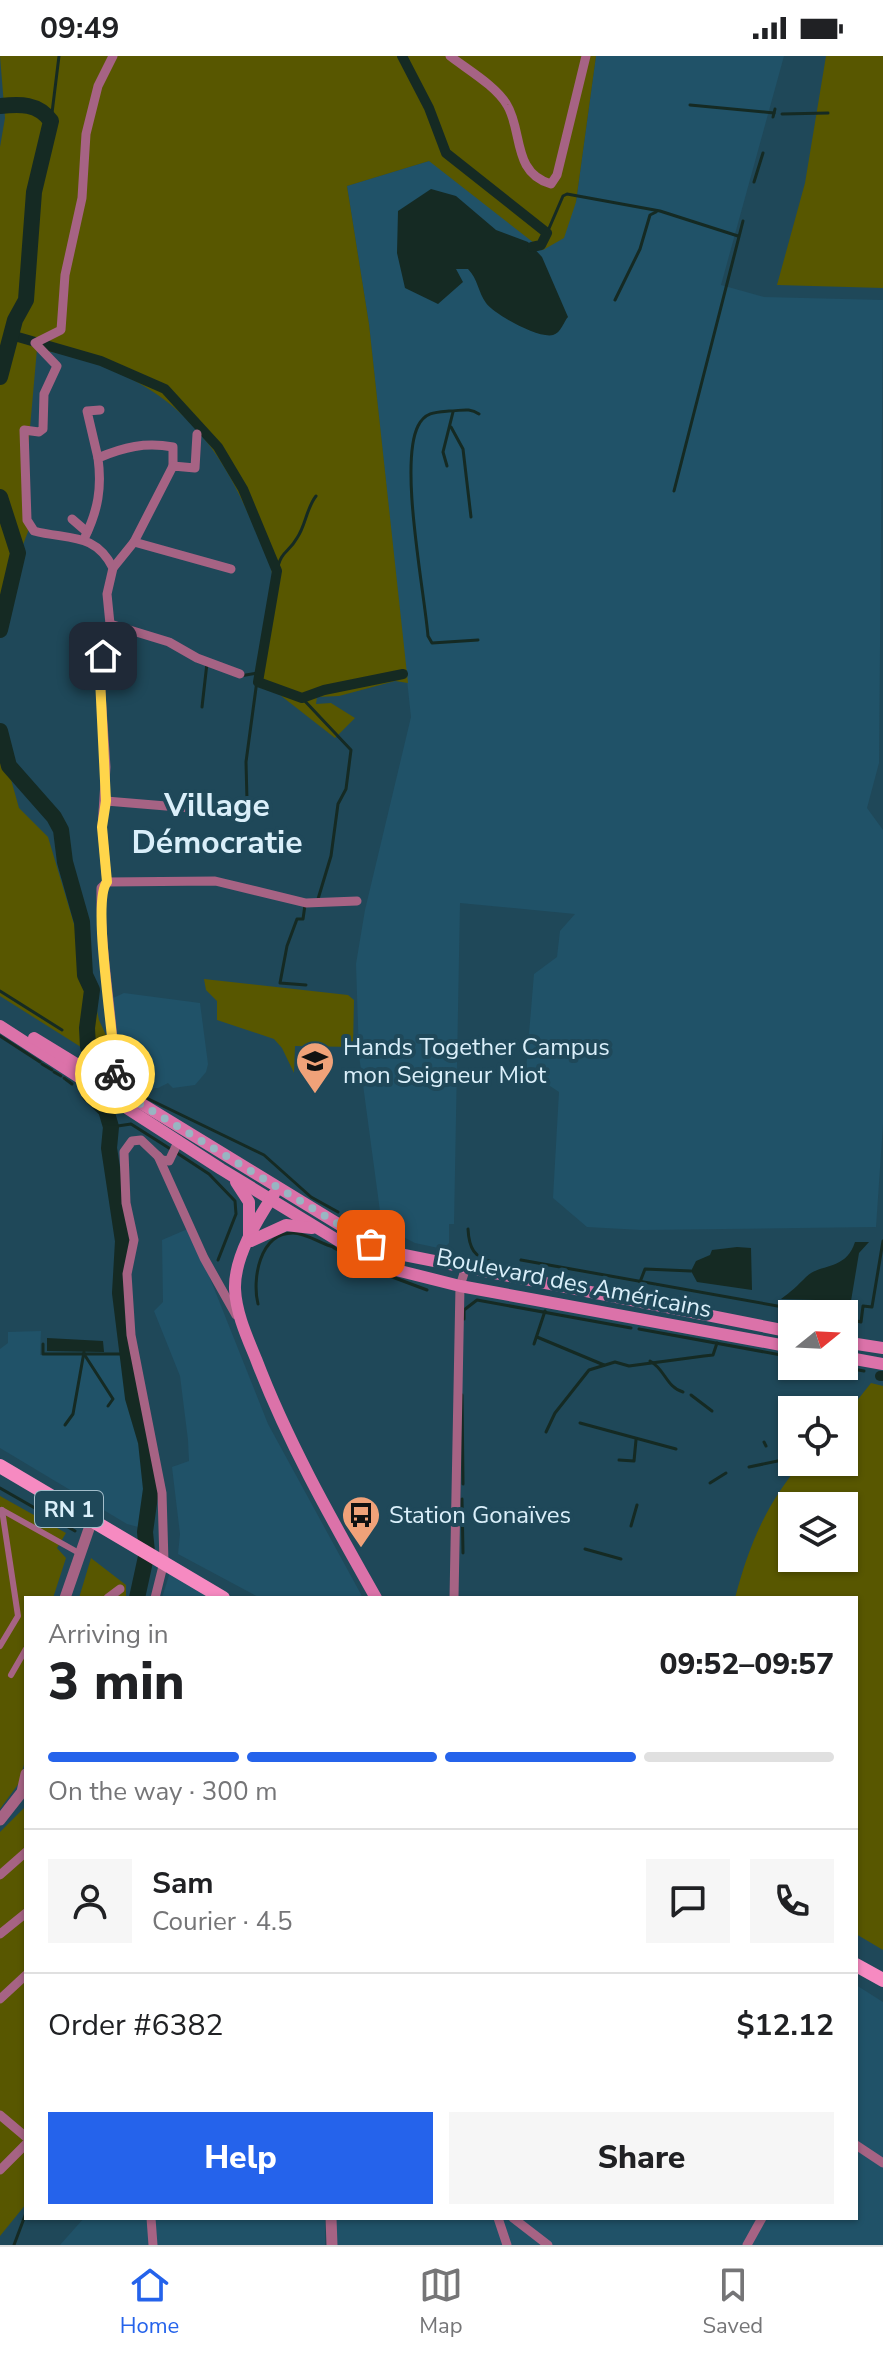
<!DOCTYPE html>
<html lang="en">
<head>
<meta charset="utf-8">
<style>
	body { margin:0; font-family:"Nunito Sans",sans-serif; background:#f6f6f6; color:#202124; height:100vh; display:flex; flex-direction:column; font-size:30px; white-space:nowrap }
	* { box-sizing:border-box; margin:0 }
	p { font-size:26px; color:#757577 }
	.icon { flex:none; width:44px; height:44px; fill:none; stroke:currentColor; stroke-width:2; stroke-linecap:round; stroke-linejoin:round }
	.map { position:relative; flex:1; overflow:hidden }
	.drawer { position:absolute; left:24px; top:1540px; width:834px; height:624px; display:flex; flex-direction:column; background:#fff; border-radius:0px; box-shadow:0 2px 6px #0004 }
	.drawer>* { flex:none }
	.needle { width:52px; rotate:72deg }
	.fabs { position:absolute; left:778px; top:1244px; display:grid; gap:16px }
	.fabs a { display:grid; place-items:center; width:80px; height:80px; border-radius:0px; background:#fff; box-shadow:0 2px 6px #0004; font-size:40px }
	.pin { position:absolute; display:grid; place-items:center; width:68px; height:68px; color:#fff; margin:-34px; border-radius:16px; box-shadow:0 4px 12px #0006 }
	.courier { position:absolute; display:grid; place-items:center; width:80px; height:80px; margin:-40px; border:6px solid #ffd54a; border-radius:50%; background:#fff; color:#222; box-shadow:0 2px 10px #0007 }
	.overview em { font-style:normal; font-weight:800 }
	.overview div { display:flex; flex-direction:column-reverse }
	.overview { display:flex; align-items:center; justify-content:space-between; height:136px; padding:0 24px }
	h1 { font-size:52px; font-weight:800; line-height:60px }
	.bar { display:grid; grid-template-columns:repeat(4,1fr); gap:12px 8px; align-content:center; height:96px; padding:0 24px }
	.bar i { height:10px; border-radius:6px; background:#e0e0e0 }
	.bar .current { background:#2563eb }
	.bar p { grid-column:span 4 }
	.line { display:flex; align-items:center; gap:20px; padding:0 24px; border-top:2px solid #e0e0e0 }
	.line div { flex:1 }
	.round { display:grid; place-items:center; flex:none; width:84px; height:84px; border-radius:0px; background:#f6f6f6 }
	.action { display:flex; gap:16px; margin-top:auto; padding:16px 24px }
	.action a { flex:1; height:92px; border-radius:0px; background:#2563eb; color:#fff; font-size:32px; font-weight:800; line-height:92px; text-align:center }
	.action a+a { background:#f6f6f6; color:#202124 }
	.status { display:flex; justify-content:space-between; align-items:center; height:56px; padding:0 40px; background:#fff; direction:ltr }
	.status svg { height:22px; fill:currentColor }
	.tab-bar { display:flex; justify-content:space-around; align-items:center; height:112px; border-top:2px solid #e0e0e0; background:#fff; font-size:22px; color:#757577 }
	.tab-bar a { display:grid; justify-items:center; gap:4px }
	.tab-bar .current { color:#2563eb }
	.map>svg:first-child { display:block }
</style>
</head>
<body>
<div class="status"><b>09:49</b><svg viewBox="0 0 49 12"><path d="M0 12V9h3v3zM5 12V6h3v6zM10 12V3h3v9zM15 12V0h3v12zM26 1h20v11H26zM47 4h2v5h-2z"/></svg></div>
<div class="map">
<svg width="883" height="2189" viewBox="0 0 883 2189">
	<rect width="100%" height="100%" fill="#1f4859"/>
	<g fill="#205268">
		<path d="M 596,0 L 784,0 L 721,229 L 764,241 L 883,244 L 879,707 L 867,752 L 883,774 L 883,1068 L 876,1171 L 642,1174 L 587,1171 L 553,1142 L 559,1036 L 526,1014 L 534,918 L 557,901 L 560,875 L 575,858 L 460,847 L 454,1168 L 449,1168 L 449,1187 L 443,1193 L 415,1187 L 382,1170 L 359,999 L 356,908 L 365,854 L 411,661 L 369,268 L 347,130 L 429,105 L 576,146 Z"/>
		<path d="M 124,937 L 200,947 L 208,1008 L 206,1016 L 195,1029 L 173,1032 L 168,1027 L 158,1032 L 137,1033 L 120,1014 L 113,942 Z"/>
		<path d="M 190,1172 L 268,1368 L 363,1542 L 260,1542 L 178,1498 L 180,1478 L 172,1411 L 189,1405 L 188,1384 L 180,1320 L 154,1255 L 163,1246 L 162,1184 Z"/>
		<path d="M 41,1275 L 40,1299 L 125,1299 L 149,1411 L 149,1436 L 142,1472 L 127,1468 L 0,1392 L 0,1293 L 8,1287 L 8,1276 Z"/>
		<path d="M 170,1516 L 213,1542 L 162,1542 Z"/>
		<path d="M 856,1929 L 883,1946 L 883,2189 L 336,2189 L 335,2162 L 856,2162 Z"/>
		<path d="M 84,2162 L 325,2162 L 325,2189 L 60,2189 Z"/>
	</g>
	<g fill="#585700" fill-rule="evenodd">
		<path d="M 0,0 L 596,0 L 576,146 L 564,182 L 543,194 L 429,105 L 347,130 L 369,268 L 408,627 L 395,625 L 339,640 L 317,641 L 316,648 L 331,647 L 355,662 L 335,682 L 257,621 C 258,587 274,552 272,519 C 272,501 257,479 250,462 C 208,361 145,312 37,293 L 29,383 L 29,473 L 0,549 L 0,91 L 5,62 Z"/>
		<path d="M 826,0 L 883,0 L 883,232 L 777,229 L 805,127 Z"/>
		<path d="M 0,684 L 19,752 L 48,781 L 88,915 L 99,964 L 110,988 L 111,1010 L 0,940 Z"/>
		<path d="M 204,923 L 348,939 L 354,944 L 353,991 L 295,990 L 294,1017 L 282,992 L 274,983 L 217,964 L 217,945 L 206,934 Z"/>
		<path d="M 871,1327 L 883,1330 L 883,1894 L 856,1878 L 856,1542 L 735,1542 C 749,1489 766,1448 802,1406 L 844,1406 L 844,1361 ZM 792,1450 L 844,1450 L 844,1502 L 792,1502 Z"/>
		<path d="M 0,1440 L 66,1477 L 57,1492 L 66,1502 L 53,1542 L 26,1542 L 26,1701 L 19,1727 L 0,1753 Z"/>
		<path d="M 91,1502 L 126,1529 L 126,1542 L 79,1542 Z"/>
		<path d="M 26,1750 L 26,2148 L 0,2180 L 0,1776 Z"/>
	</g>
	<g fill="#152a23">
		<path d="M 431,133 L 456,140 L 496,174 L 528,186 L 542,201 L 568,261 C 564,265 561,277 553,279 C 539,283 495,259 486,247 C 478,236 478,223 468,213 L 456,213 L 463,226 L 438,248 L 405,232 L 397,197 L 398,155 Z"/>
		<path d="M 855,1186 L 869,1186 L 859,1197 L 851,1245 L 781,1243 C 791,1236 798,1229 806,1221 C 820,1207 846,1215 855,1186 Z"/>
		<path d="M 737,1191 L 751,1192 L 752,1234 L 697,1226 L 691,1215 L 696,1205 L 710,1199 L 712,1194 Z"/>
		<path d="M 47,1282 L 103,1285 L 104,1296 L 47,1295 Z"/>
	</g>
	<g fill="none" stroke-linecap="round" stroke-linejoin="round">
		<g stroke="#152a23" stroke-width="3">
			<path d="M 690,49 L 774,57"/>
			<path d="M 782,58 L 828,57"/>
			<path d="M 773,61 L 775,53"/>
			<path d="M 51,65 L 59,0"/>
			<path d="M 754,126 L 763,97"/>
			<path d="M 547,177 L 563,140 L 567,138 L 660,155 L 738,180"/>
			<path d="M 615,244 L 640,193 L 650,159 L 656,156"/>
			<path d="M 451,371 L 463,393 L 471,461"/>
			<path d="M 447,410 L 443,396 L 453,356"/>
			<path d="M 674,435 L 743,165"/>
			<path d="M 277,515 C 281,494 288,498 297,482 C 306,469 306,453 316,440"/>
			<path d="M 478,584 L 432,587 L 428,580 C 424,533 399,408 418,370 C 425,356 436,356 449,355 C 461,355 469,351 479,358"/>
			<path d="M 240,620 L 258,617 L 246,706 L 247,744"/>
			<path d="M 302,642 L 351,694 L 346,733 L 338,748 L 331,800 L 318,843"/>
			<path d="M 202,651 L 207,607"/>
			<path d="M 305,849 L 303,863 L 297,863 L 287,890 L 280,927 L 306,929"/>
			<path d="M 0,935 L 62,974"/>
			<path d="M 87,972 L 98,1011 L 108,1020"/>
			<path d="M 0,980 L 40,1006"/>
			<path d="M 42,1008 L 52,1014"/>
			<path d="M 54,1016 L 61,1020"/>
			<path d="M 64,1022 L 72,1028"/>
			<path d="M 132,1035 L 264,1099 L 311,1141 L 338,1156"/>
			<path d="M 111,1071 L 131,1068 L 172,1094"/>
			<path d="M 177,1097 L 209,1118 L 235,1145 L 236,1158 L 218,1204"/>
			<path d="M 468,1173 C 469,1192 474,1202 493,1206"/>
			<path d="M 334,1192 L 387,1219 L 427,1234"/>
			<path d="M 521,1204 L 822,1258"/>
			<path d="M 640,1226 L 645,1213 L 691,1215"/>
			<path d="M 258,1248 C 252,1224 259,1177 293,1177 C 307,1177 322,1189 334,1191"/>
			<path d="M 844,1262 L 861,1266 L 863,1250 L 872,1251 L 883,1185"/>
			<path d="M 464,1263 L 464,1254 L 477,1244 L 631,1272"/>
			<path d="M 639,1273 L 792,1301"/>
			<path d="M 537,1281 L 604,1309"/>
			<path d="M 43,1288 L 43,1298 L 121,1298 L 127,1295"/>
			<path d="M 534,1288 L 545,1255"/>
			<path d="M 84,1298 L 113,1343 L 108,1350"/>
			<path d="M 650,1305 C 665,1313 666,1331 683,1336"/>
			<path d="M 836,1310 L 864,1315"/>
			<path d="M 462,1339 L 463,1428"/>
			<path d="M 691,1339 L 712,1355"/>
			<path d="M 580,1367 L 676,1393"/>
			<path d="M 65,1369 L 73,1358 L 84,1296"/>
			<path d="M 546,1376 L 555,1357 L 589,1314 L 615,1306 L 629,1310 L 704,1300 L 713,1299 L 717,1287"/>
			<path d="M 764,1386 L 766,1390"/>
			<path d="M 619,1404 L 634,1405 L 636,1384"/>
			<path d="M 749,1411 L 792,1402"/>
			<path d="M 710,1427 L 726,1417"/>
			<path d="M 0,1432 L 75,1475"/>
			<path d="M 462,1443 L 463,1497"/>
			<path d="M 631,1470 L 637,1449"/>
			<path d="M 585,1493 L 621,1503"/>
			<path d="M 14,2189 L 26,2157"/>
		</g>
		<g stroke="#152a23" stroke-width="10">
			<path d="M 402,0 L 429,52 L 446,97 L 547,177 L 541,189 L 532,191"/>
			<path d="M 11,279 L 101,305 L 165,333 L 218,391 L 243,433 L 277,515 L 258,626 L 302,642 L 324,634 L 403,618"/>
			<path d="M 880,1320 L 883,1320"/>
		</g>
		<g stroke="#152a23" stroke-width="16">
			<path d="M 0,50 C 20,48 38,47 51,65 L 34,136 L 26,244 L 15,264 L 0,321"/>
			<path d="M 0,441 L 18,497 L 0,574"/>
			<path d="M 0,675 L 9,710 L 54,761 L 61,774 L 65,806 L 82,866 L 85,919 L 92,934 L 87,972 L 88,991"/>
			<path d="M 89,1038 L 105,1053"/>
			<path d="M 104,1047 L 111,1071 L 109,1092 L 123,1185 L 120,1237 L 133,1342 L 146,1386 L 151,1433 L 145,1476 L 147,1496 L 137,1542"/>
		</g>
		<g stroke="#a66384" stroke-width="6">
			<path d="M 2,1454 L 79,1497"/>
			<path d="M 0,1590 L 18,1560 L 2,1454"/>
			<path d="M 11,1619 L 26,1593"/>
		</g>
		<g stroke="#a66384" stroke-width="9">
			<path d="M 113,0 L 98,30 L 86,78 L 82,142 L 65,219 L 61,274 L 35,287 L 57,310 L 44,338 L 43,373 L 39,376 L 24,374 L 27,464 L 34,475 C 68,484 95,476 113,512 L 107,538 L 110,568 L 100,623 L 106,711 L 102,771 L 107,826 L 101,832 C 100,900 115,966 116,1033"/>
			<path d="M 450,0 C 468,14 496,30 507,49 C 523,75 512,117 551,128 L 557,119 L 586,0"/>
			<path d="M 98,402 L 87,355 L 100,354"/>
			<path d="M 72,463 L 87,476"/>
			<path d="M 85,481 C 98,454 102,432 98,402 C 124,391 145,386 173,391 L 173,411"/>
			<path d="M 134,486 L 231,513"/>
			<path d="M 113,512 L 134,486 L 173,410 L 195,412 L 197,378"/>
			<path d="M 110,568 L 169,586 L 197,602 L 240,618"/>
			<path d="M 106,745 L 250,757"/>
			<path d="M 107,826 L 215,825 L 306,847 L 357,845"/>
			<path d="M 158,1100 L 204,1202 L 236,1259"/>
			<path d="M 108,1542 L 120,1533"/>
			<path d="M 155,1542 L 164,1506 L 162,1437 L 131,1279 L 127,1218 L 134,1184 L 126,1147 L 124,1096 L 132,1085 L 141,1084 L 162,1104 L 169,1105 L 179,1084"/>
			<path d="M 454,1542 L 460,1230 L 466,1211"/>
			<path d="M 0,1819 L 26,1796"/>
			<path d="M 0,1878 L 26,1857"/>
			<path d="M 0,1943 L 26,1919"/>
			<path d="M 0,2059 L 26,2081"/>
			<path d="M 856,2089 L 883,2107"/>
			<path d="M 0,2114 L 26,2088"/>
			<path d="M 151,2162 L 153,2189"/>
			<path d="M 498,2162 L 507,2189"/>
			<path d="M 513,2162 L 548,2189"/>
			<path d="M 747,2189 L 762,2162"/>
		</g>
		<g stroke="#a66384" stroke-width="11">
			<path d="M 65,1542 L 91,1467"/>
			<path d="M 0,1764 L 22,1736 L 26,1718"/>
			<path d="M 331,2162 L 332,2189"/>
		</g>
		<g stroke="#db72a9" stroke-width="12">
			<path d="M 0,970 L 221,1113 L 342,1187 L 392,1213 L 460,1230 L 792,1291"/>
			<path d="M 34,982 L 371,1188 L 399,1198 L 792,1276"/>
			<path d="M 236,1126 L 249,1146 L 249,1180"/>
			<path d="M 274,1138 C 257,1164 234,1201 235,1233 C 236,1257 247,1281 256,1303 C 288,1387 332,1464 376,1542"/>
			<path d="M 251,1185 L 286,1169 L 312,1172"/>
			<path d="M 844,1286 L 883,1292"/>
			<path d="M 844,1301 L 883,1308"/>
		</g>
		<g stroke="#f68ac1" stroke-width="14">
			<path d="M 0,1410 L 223,1542"/>
			<path d="M 856,1909 L 883,1924"/>
		</g>
	</g>
	<g fill="none" stroke-linecap="round" stroke-linejoin="round">
		<path stroke="#99b5c2" stroke-width="8" stroke-dasharray="0 14.4" d="M 115,1018 L 116,1033 L 371,1188"/>
		<path stroke="#ffd54a" stroke-width="10" d="M 103,600 L 100,623 L 106,745 L 102,771 L 107,826 C 91,845 115,983 115,1018"/>
	</g>
	<defs>
		<symbol id="school-pin" viewBox="-11 -11 22 30"><path d="M0 17L-7.5 6A9.5 9.5 0 1 1 7.5 6Z" fill="#f0a279" stroke="#1f4859"/><path d="M0-5L7-2L0 1L-7-2ZM-4 1L0 2.5L4 1V4Q0 6-4 4Z" fill="#111"/></symbol>
		<symbol id="bus-pin" viewBox="-11 -11 22 30"><path d="M0 17L-7.5 6A9.5 9.5 0 1 1 7.5 6Z" fill="#f0a279" stroke="#1f4859"/><path d="M-5-6H5V4H4V6H2V4H-2V6H-4V4H-5ZM-3.5-4V0h7V-4ZM-3.5 1.2v1.5H-2V1.2ZM2 1.2v1.5H3.5V1.2Z" fill="#111"/></symbol>
	</defs>
	<g fill-rule="evenodd">
		<use href="#school-pin" x="293" y="983" width="44" height="60"/>
		<use href="#bus-pin" x="339" y="1437" width="44" height="60"/>
	</g>
	<g text-anchor="middle" stroke-width="8" stroke-linejoin="round" paint-order="stroke">
		<rect fill="#1f4859" stroke="#a2bdca" stroke-width="2" x="35" y="1435" width="68" height="36" rx="6"/>
		<g font-size="22" font-weight="bold" fill="#daeffa">
			<text x="69" y="1461">RN 1</text>
		</g>
		<g font-size="24" fill="#daeffa" stroke="#1f4859" text-anchor="start">
			<text x="343" y="999">Hands Together Campus<tspan x="343" dy="28">mon Seigneur Miot</tspan></text>
			<text x="389" y="1467">Station Gonaïves</text>
		</g>
		<g font-size="24" fill="#daeffa" stroke="#1f4859">
			<text transform="translate(574 1227) rotate(11)" y="8">Boulevard des Américains</text>
		</g>
		<g font-size="32" font-weight="bold" fill="#daeffa" stroke="#1f4859">
			<text x="217" y="760">Village<tspan x="217" dy="37">Démocratie</tspan></text>
		</g>
	</g>
</svg>
<div class="fabs">
<a><svg class="needle" viewBox="-14 -14 28 28"><path d="M0-13l5 13h-10z" fill="#e53935"/><path d="M0 13l5-13h-10z" fill="#757577"/></svg></a>
<a><svg class="icon" aria-label="locate" viewBox="0 0 24 24"><circle cx="12" cy="12" r="6"/><path d="M12 2v4M12 18v4M2 12h4M18 12h4"/></svg></a>
<a><svg class="icon" aria-label="layers" viewBox="0 0 24 24"><path d="M12 4l9 5-9 5-9-5zM3 14l9 5 9-5"/></svg></a>
</div>
<div class="pin" style="left:371px;top:1188px;background:#ea580c"><svg class="icon" aria-label="bag" viewBox="0 0 24 24"><path d="M5 8h14l-1 12H6zM9 8a3 3 0 0 1 6 0"/></svg></div>
<div class="pin" style="left:103px;top:600px;background:#1f2937"><svg class="icon" aria-label="home" viewBox="0 0 24 24"><path d="M3 11l9-7 9 7M6 9v11h12V9"/></svg></div>
<div class="courier" style="left:115px;top:1018px"><svg class="icon" aria-label="bike" viewBox="0 0 24 24"><circle cx="6" cy="16" r="4"/><circle cx="18" cy="16" r="4"/><path d="M6 16l4-8h5l3 8M10 8l3 8H6M13 5h3"/></svg></div>
<section class="drawer">
<div class="overview"><div><h1>3 min</h1><p>Arriving in</p></div><em>09:52–09:57</em></div>
<div class="bar"><i class="current"></i><i class="current"></i><i class="current"></i><i></i><p>On the way · 300 m</p></div>
<div class="line" style="height:144px"><a class="round"><svg class="icon" aria-label="person" viewBox="0 0 24 24"><circle cx="12" cy="8" r="4"/><path d="M4 21q1-7 8-7t8 7"/></svg></a><div><b>Sam</b><p>Courier · 4.5</p></div><a class="round"><svg class="icon" aria-label="chat" viewBox="0 0 24 24"><path d="M4 5h16v11H9l-5 4z"/></svg></a><a class="round"><svg class="icon" aria-label="phone" viewBox="0 0 24 24"><path d="M5 4h4l2 5-3 2q2 4 5 5l2-3 5 2v4C11 20 4 13 5 4z"/></svg></a></div>
<div class="line" style="height:104px"><div>Order #6382</div><b>$12.12</b></div>
<div class="action"><a>Help</a><a>Share</a></div>
</section>
</div>
<nav class="tab-bar">
<a class="current"><svg class="icon" aria-label="home" viewBox="0 0 24 24"><path d="M3 11l9-7 9 7M6 9v11h12V9"/></svg>Home</a>
<a><svg class="icon" aria-label="map" viewBox="0 0 24 24"><path d="M3 6l6-2 6 2 6-2v14l-6 2-6-2-6 2zM9 4v14M15 6v14"/></svg>Map</a>
<a><svg class="icon" aria-label="saved" viewBox="0 0 24 24"><path d="M7 4h10v16l-5-4-5 4z"/></svg>Saved</a>
</nav>
</body>
</html>
